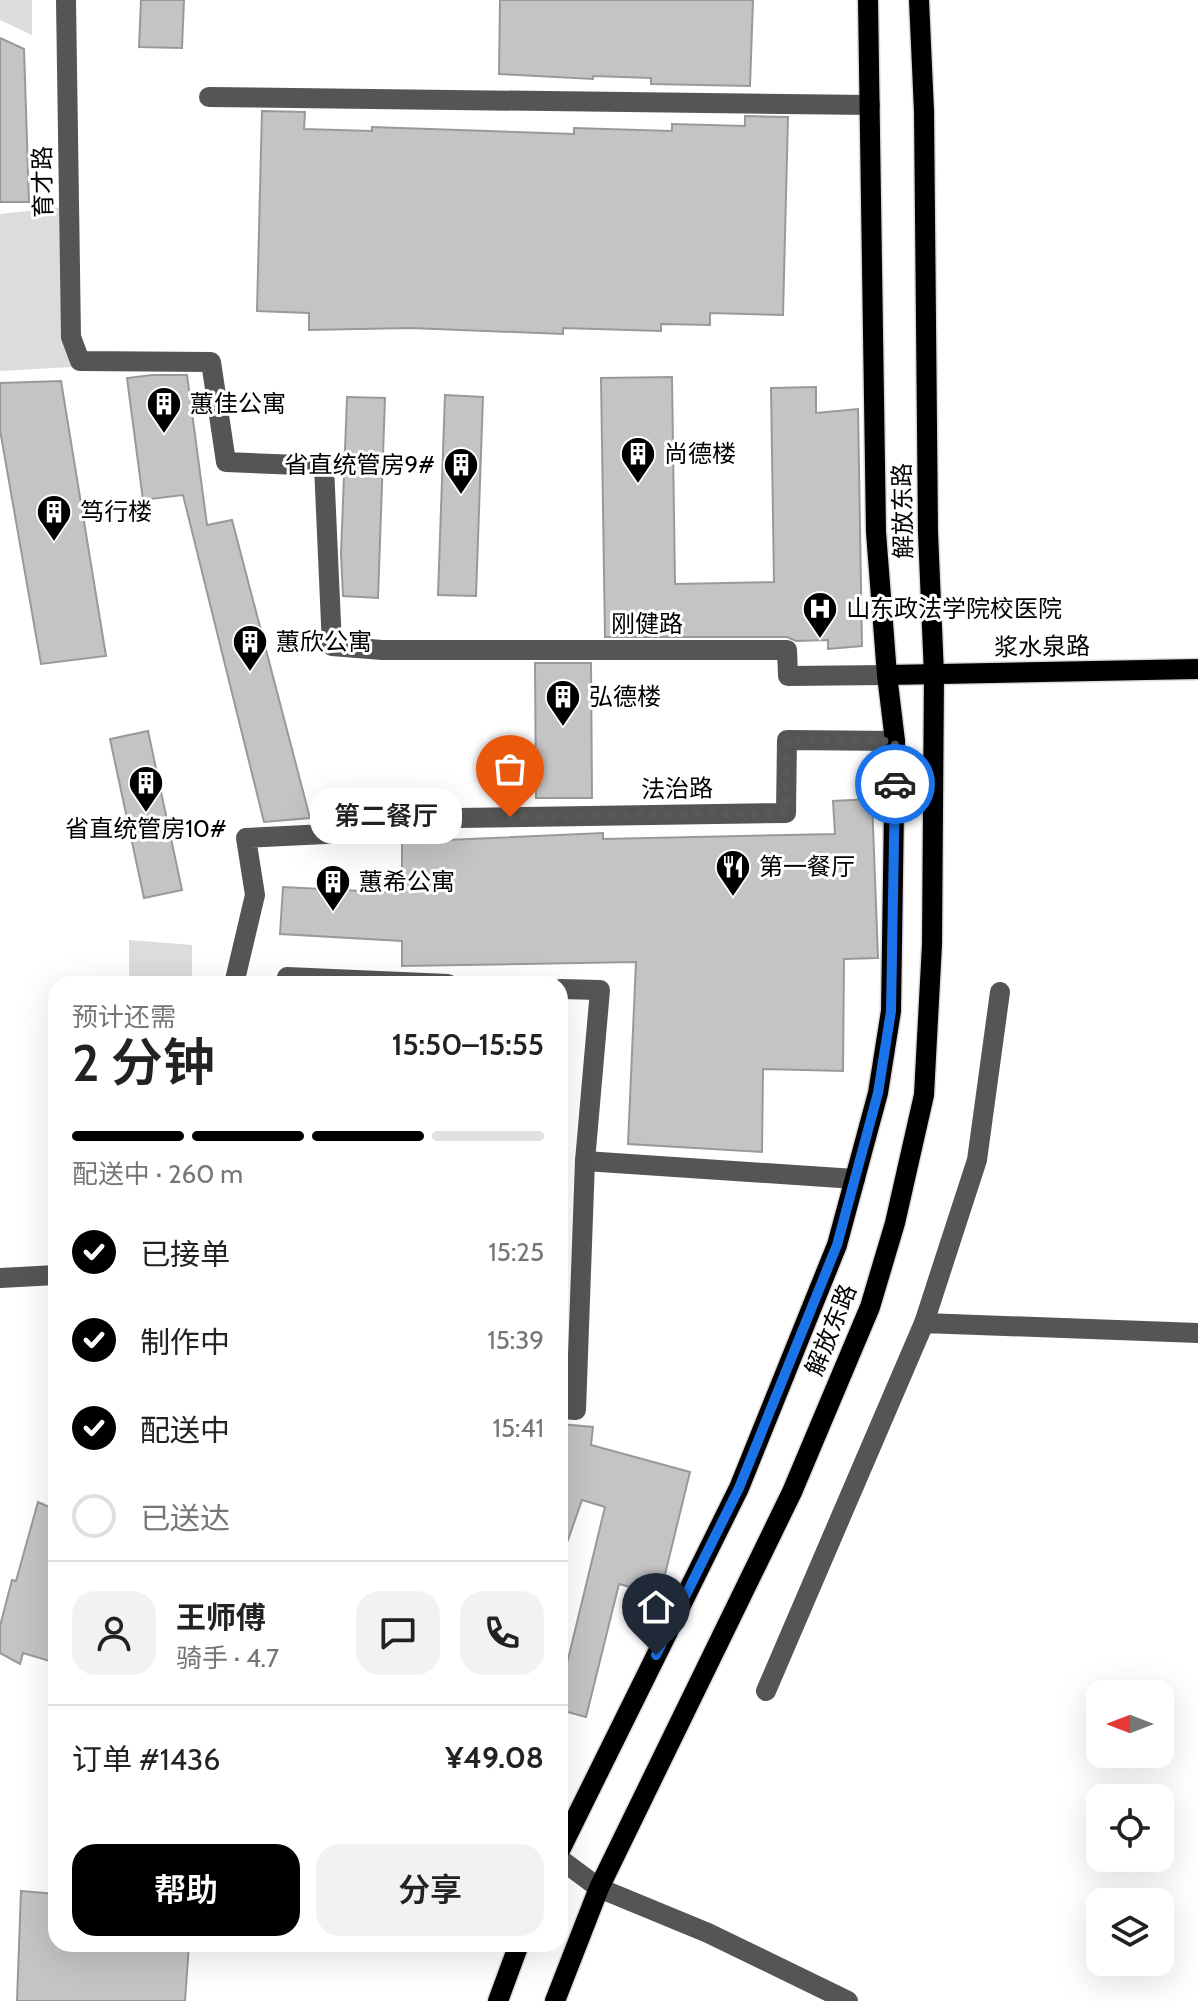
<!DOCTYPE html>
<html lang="zh">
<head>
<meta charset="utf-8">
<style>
	body { margin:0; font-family:Cabin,"Noto Sans SC",sans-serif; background:#f2f2f2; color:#222; height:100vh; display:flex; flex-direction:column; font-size:30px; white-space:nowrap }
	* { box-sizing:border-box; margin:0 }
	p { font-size:26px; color:#767676 }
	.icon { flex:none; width:44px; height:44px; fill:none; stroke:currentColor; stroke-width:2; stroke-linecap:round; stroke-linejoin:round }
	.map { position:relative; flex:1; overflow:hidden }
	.panel { position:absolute; left:48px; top:976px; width:520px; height:976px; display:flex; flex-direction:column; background:#fff; border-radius:24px; box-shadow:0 8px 32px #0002 }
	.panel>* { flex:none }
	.needle { width:52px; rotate:270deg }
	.controls { position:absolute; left:1086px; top:1680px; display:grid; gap:16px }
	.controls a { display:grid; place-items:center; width:88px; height:88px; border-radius:16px; background:#fff; box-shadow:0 8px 32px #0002; font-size:40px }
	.pin { position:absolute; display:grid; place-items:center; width:68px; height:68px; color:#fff; margin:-82px -34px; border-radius:50% 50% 50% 0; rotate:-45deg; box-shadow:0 0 8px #0007 }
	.pin .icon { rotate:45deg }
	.courier { position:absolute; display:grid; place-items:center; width:80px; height:80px; margin:-40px; border:6px solid #1a73e8; border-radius:50%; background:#fff; color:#222; box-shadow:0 2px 10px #0007 }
	.bubble { position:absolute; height:56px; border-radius:24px; background:#fff; box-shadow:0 8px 32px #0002; font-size:26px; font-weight:600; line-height:56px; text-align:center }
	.overview em { font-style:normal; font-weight:600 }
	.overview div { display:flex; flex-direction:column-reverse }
	.overview { display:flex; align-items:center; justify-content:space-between; height:136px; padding:0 24px }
	h1 { font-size:52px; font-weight:600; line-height:60px }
	.bar { display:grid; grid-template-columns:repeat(4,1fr); gap:12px 8px; align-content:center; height:96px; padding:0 24px }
	.bar i { height:10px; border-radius:6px; background:#e0e0e0 }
	.bar .current { background:#000 }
	.bar p { grid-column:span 4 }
	.line { display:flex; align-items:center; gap:20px; padding:0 24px; border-top:2px solid #e0e0e0 }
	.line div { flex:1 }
	.round { display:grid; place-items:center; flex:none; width:84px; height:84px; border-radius:24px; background:#f2f2f2 }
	ol { padding:0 24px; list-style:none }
	li { display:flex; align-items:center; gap:24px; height:88px }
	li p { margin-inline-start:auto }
	li .icon { padding:8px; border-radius:50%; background:#000; color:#fff; stroke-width:4 }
	li:last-child { color:#767676 }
	li i { width:44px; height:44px; border:4px solid #e0e0e0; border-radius:50% }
	.primary-button { display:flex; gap:16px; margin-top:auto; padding:16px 24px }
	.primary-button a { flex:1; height:92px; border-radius:24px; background:#000; color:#fff; font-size:32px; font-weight:600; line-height:92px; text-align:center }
	.primary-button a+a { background:#f2f2f2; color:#222 }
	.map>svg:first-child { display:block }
</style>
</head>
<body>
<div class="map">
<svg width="1198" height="2001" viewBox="0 0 1198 2001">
	<rect width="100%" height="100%" fill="#fff"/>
	<g fill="#dcdcdc">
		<path d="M 0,0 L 32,0 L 32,35 L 0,20 Z"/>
		<path d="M 63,207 L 72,367 L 0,371 L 0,214 Z"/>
		<path d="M 129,940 L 192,945 L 192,984 L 129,984 Z"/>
	</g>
	<g fill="#c4c4c4" stroke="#999" stroke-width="2">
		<path d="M 141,0 L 184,0 L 182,48 L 139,47 Z"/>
		<path d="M 500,0 L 753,0 L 750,86 L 651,84 L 651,78 L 593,76 L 593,79 L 499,74 Z"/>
		<path d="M 0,38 L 24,49 L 29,202 L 0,202 Z"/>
		<path d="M 262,111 L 305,112 L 304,129 L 372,131 L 372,127 L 574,134 L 574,128 L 672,131 L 672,124 L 745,126 L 745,116 L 788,117 L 783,315 L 710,313 L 710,325 L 661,324 L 661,331 L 563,328 L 563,334 L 410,328 L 309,330 L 309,313 L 257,311 Z"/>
		<path d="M 152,375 L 187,375 L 207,525 L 232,520 L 310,818 L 264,822 L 183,495 L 143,500 L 127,378 Z"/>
		<path d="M 672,377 L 675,584 L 774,582 L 771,388 L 816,387 L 816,413 L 858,409 L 862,646 L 828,649 L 828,640 L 796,641 L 787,637 L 605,637 L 601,378 Z"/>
		<path d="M 61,381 L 106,656 L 41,664 L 0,430 L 0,383 Z"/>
		<path d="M 445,395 L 483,397 L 476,596 L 438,595 Z"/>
		<path d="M 347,397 L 385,398 L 378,598 L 343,596 L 341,554 Z"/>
		<path d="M 535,663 L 591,663 L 592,798 L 536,798 Z"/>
		<path d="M 148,731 L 182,890 L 144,898 L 110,739 Z"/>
		<path d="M 872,799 L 878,958 L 844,959 L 843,1071 L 763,1069 L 762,1152 L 628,1144 L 636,962 L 402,966 L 402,941 L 280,934 L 283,887 L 402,893 L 402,842 L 603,833 L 603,839 L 835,834 L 833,801 Z"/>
		<path d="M 560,1424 L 593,1427 L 591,1445 L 690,1472 L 660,1595 L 619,1584 L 586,1717 L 560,1710 L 560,1692 L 605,1507 L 582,1500 L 563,1554 L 560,1554 Z"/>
		<path d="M 38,1502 L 56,1510 L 56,1663 L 23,1653 L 20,1664 L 0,1653 L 0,1626 L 12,1580 L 16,1581 Z"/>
		<path d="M 21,1891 L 56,1894 L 56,1944 L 189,1944 L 185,2001 L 17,2001 Z"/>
	</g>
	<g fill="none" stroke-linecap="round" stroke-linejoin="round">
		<defs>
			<g id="major">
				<path d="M 887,675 L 1198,669"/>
				<path d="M 560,1850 L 739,1488 L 837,1245 L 878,1093 L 891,1011 L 895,741 L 887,675 L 876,532 L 868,0"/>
				<path d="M 498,2001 L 519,1944"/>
				<path d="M 555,2001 L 599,1888 L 792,1492 L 870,1307 L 895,1223 L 924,1095 L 932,944 L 934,675 L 928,532 L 924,111 L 919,0"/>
			</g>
		</defs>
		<use href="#major" stroke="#dbdbdb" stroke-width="23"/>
		<g stroke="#555" stroke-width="20">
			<path d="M 66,0 L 71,337 L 80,361 L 211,362 L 226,462 L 324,466 L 332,646 L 382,650 L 787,650 L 788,676 L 887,675"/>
			<path d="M 209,97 L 870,105"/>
			<path d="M 387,819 L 786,813 L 787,740 L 895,741"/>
			<path d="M 234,984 L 255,895 L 246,838 L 388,831"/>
			<path d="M 285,984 L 287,977 L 448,984"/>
			<path d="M 560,989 L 600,990 L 585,1161 L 576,1410 L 560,1409"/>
			<path d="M 585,1161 L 855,1179"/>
			<path d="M 0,1278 L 56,1275"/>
			<path d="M 924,1323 L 977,1160 L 1000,992"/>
			<path d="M 766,1691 L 924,1323 L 1198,1333"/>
			<path d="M 560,1859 L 599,1888 L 708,1933 L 848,2001"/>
		</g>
		<use href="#major" stroke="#000" stroke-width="20"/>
	</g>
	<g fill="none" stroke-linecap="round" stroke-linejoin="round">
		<path stroke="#595959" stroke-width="8" stroke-dasharray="0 14.4" d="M 510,817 L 786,813 L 787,740 L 895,741 L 895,784"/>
		<path stroke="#1a73e8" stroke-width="10" d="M 656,1655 L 739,1488 L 837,1245 L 878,1093 L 891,1011 L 895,784"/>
	</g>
	<defs>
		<symbol id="building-pin" viewBox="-11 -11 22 30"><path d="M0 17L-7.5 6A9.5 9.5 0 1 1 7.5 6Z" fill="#000" stroke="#fff"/><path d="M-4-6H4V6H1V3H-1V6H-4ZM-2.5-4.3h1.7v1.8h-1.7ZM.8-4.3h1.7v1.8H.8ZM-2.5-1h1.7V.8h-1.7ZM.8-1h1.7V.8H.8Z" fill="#fff"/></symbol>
		<symbol id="hospital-pin" viewBox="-11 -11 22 30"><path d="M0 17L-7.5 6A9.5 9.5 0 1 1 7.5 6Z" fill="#000" stroke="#fff"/><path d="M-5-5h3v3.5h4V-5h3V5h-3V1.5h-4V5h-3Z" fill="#fff"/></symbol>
		<symbol id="restaurant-pin" viewBox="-11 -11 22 30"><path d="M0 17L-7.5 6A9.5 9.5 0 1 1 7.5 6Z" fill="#000" stroke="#fff"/><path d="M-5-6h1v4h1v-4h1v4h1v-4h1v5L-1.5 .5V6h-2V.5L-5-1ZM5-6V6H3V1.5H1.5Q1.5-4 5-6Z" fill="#fff"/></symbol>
	</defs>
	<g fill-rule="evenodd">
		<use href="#building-pin" x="144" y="384" width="40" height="54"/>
		<use href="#building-pin" x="618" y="434" width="40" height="54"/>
		<use href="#building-pin" x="441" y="445" width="40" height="54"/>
		<use href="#building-pin" x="34" y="492" width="40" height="54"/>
		<use href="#hospital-pin" x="800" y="589" width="40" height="54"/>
		<use href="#building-pin" x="230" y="622" width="40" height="54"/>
		<use href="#building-pin" x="543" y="677" width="40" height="54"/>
		<use href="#building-pin" x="126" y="763" width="40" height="54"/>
		<use href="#restaurant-pin" x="713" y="847" width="40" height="54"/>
		<use href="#building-pin" x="313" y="862" width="40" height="54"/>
	</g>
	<g text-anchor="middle" stroke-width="6" stroke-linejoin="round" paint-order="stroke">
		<g font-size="24" fill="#000" stroke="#fff">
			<text transform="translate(43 182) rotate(-91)" y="8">育才路</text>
			<text transform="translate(903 511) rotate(-91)" y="8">解放东路</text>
			<text x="647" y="632">刚健路</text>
			<text transform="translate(1042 647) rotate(-1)" y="8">浆水泉路</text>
			<text transform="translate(677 789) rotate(-1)" y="8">法治路</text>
			<text transform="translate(831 1330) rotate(-68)" y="8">解放东路</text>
		</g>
		<g font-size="24" fill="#000" stroke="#fff" text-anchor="start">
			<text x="190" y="412">蕙佳公寓</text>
			<text x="664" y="462">尚德楼</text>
			<text x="435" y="473" text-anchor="end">省直统管房9#</text>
			<text x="80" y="520">笃行楼</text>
			<text x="846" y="617">山东政法学院校医院</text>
			<text x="276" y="650">蕙欣公寓</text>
			<text x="589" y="705">弘德楼</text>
			<text x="146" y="837" text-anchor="middle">省直统管房10#</text>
			<text x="759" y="875">第一餐厅</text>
			<text x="359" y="890">蕙希公寓</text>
		</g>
	</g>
</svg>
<div class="controls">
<a><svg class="needle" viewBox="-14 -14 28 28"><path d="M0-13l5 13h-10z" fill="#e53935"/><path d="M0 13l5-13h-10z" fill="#767676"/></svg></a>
<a><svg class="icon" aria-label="locate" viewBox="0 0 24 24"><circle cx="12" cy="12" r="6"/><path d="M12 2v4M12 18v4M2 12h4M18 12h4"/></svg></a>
<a><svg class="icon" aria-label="layers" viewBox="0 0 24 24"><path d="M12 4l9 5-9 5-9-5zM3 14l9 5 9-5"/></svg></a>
</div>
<div class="pin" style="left:510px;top:817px;background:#ea580c"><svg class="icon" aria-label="bag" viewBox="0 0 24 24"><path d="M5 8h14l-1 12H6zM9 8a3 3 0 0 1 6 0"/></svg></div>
<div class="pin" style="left:656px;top:1655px;background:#1f2937"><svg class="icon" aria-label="home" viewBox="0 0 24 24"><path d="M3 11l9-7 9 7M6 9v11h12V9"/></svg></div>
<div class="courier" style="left:895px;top:784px"><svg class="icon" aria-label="car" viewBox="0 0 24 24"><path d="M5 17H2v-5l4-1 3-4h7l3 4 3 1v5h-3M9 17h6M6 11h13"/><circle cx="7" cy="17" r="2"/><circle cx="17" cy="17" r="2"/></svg></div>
<div class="bubble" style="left:310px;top:788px;width:152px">第二餐厅</div>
<section class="panel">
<div class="overview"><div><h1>2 分钟</h1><p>预计还需</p></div><em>15:50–15:55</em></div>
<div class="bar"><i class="current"></i><i class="current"></i><i class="current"></i><i></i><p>配送中 · 260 m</p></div>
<ol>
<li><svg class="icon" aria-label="check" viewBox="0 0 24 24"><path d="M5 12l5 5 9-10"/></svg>已接单<p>15:25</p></li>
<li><svg class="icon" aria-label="check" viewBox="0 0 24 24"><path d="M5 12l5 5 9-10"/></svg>制作中<p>15:39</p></li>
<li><svg class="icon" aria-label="check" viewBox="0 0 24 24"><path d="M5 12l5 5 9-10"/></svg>配送中<p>15:41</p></li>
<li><i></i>已送达</li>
</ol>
<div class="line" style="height:144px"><a class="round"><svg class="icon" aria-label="person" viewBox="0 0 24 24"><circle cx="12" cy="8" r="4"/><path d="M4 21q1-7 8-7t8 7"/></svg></a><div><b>王师傅</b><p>骑手 · 4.7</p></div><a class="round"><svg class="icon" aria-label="chat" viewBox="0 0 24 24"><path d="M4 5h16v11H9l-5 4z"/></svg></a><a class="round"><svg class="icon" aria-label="phone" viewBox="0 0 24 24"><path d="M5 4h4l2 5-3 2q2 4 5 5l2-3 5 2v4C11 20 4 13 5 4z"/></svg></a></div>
<div class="line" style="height:104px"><div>订单 #1436</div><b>¥49.08</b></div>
<div class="primary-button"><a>帮助</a><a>分享</a></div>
</section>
</div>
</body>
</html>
